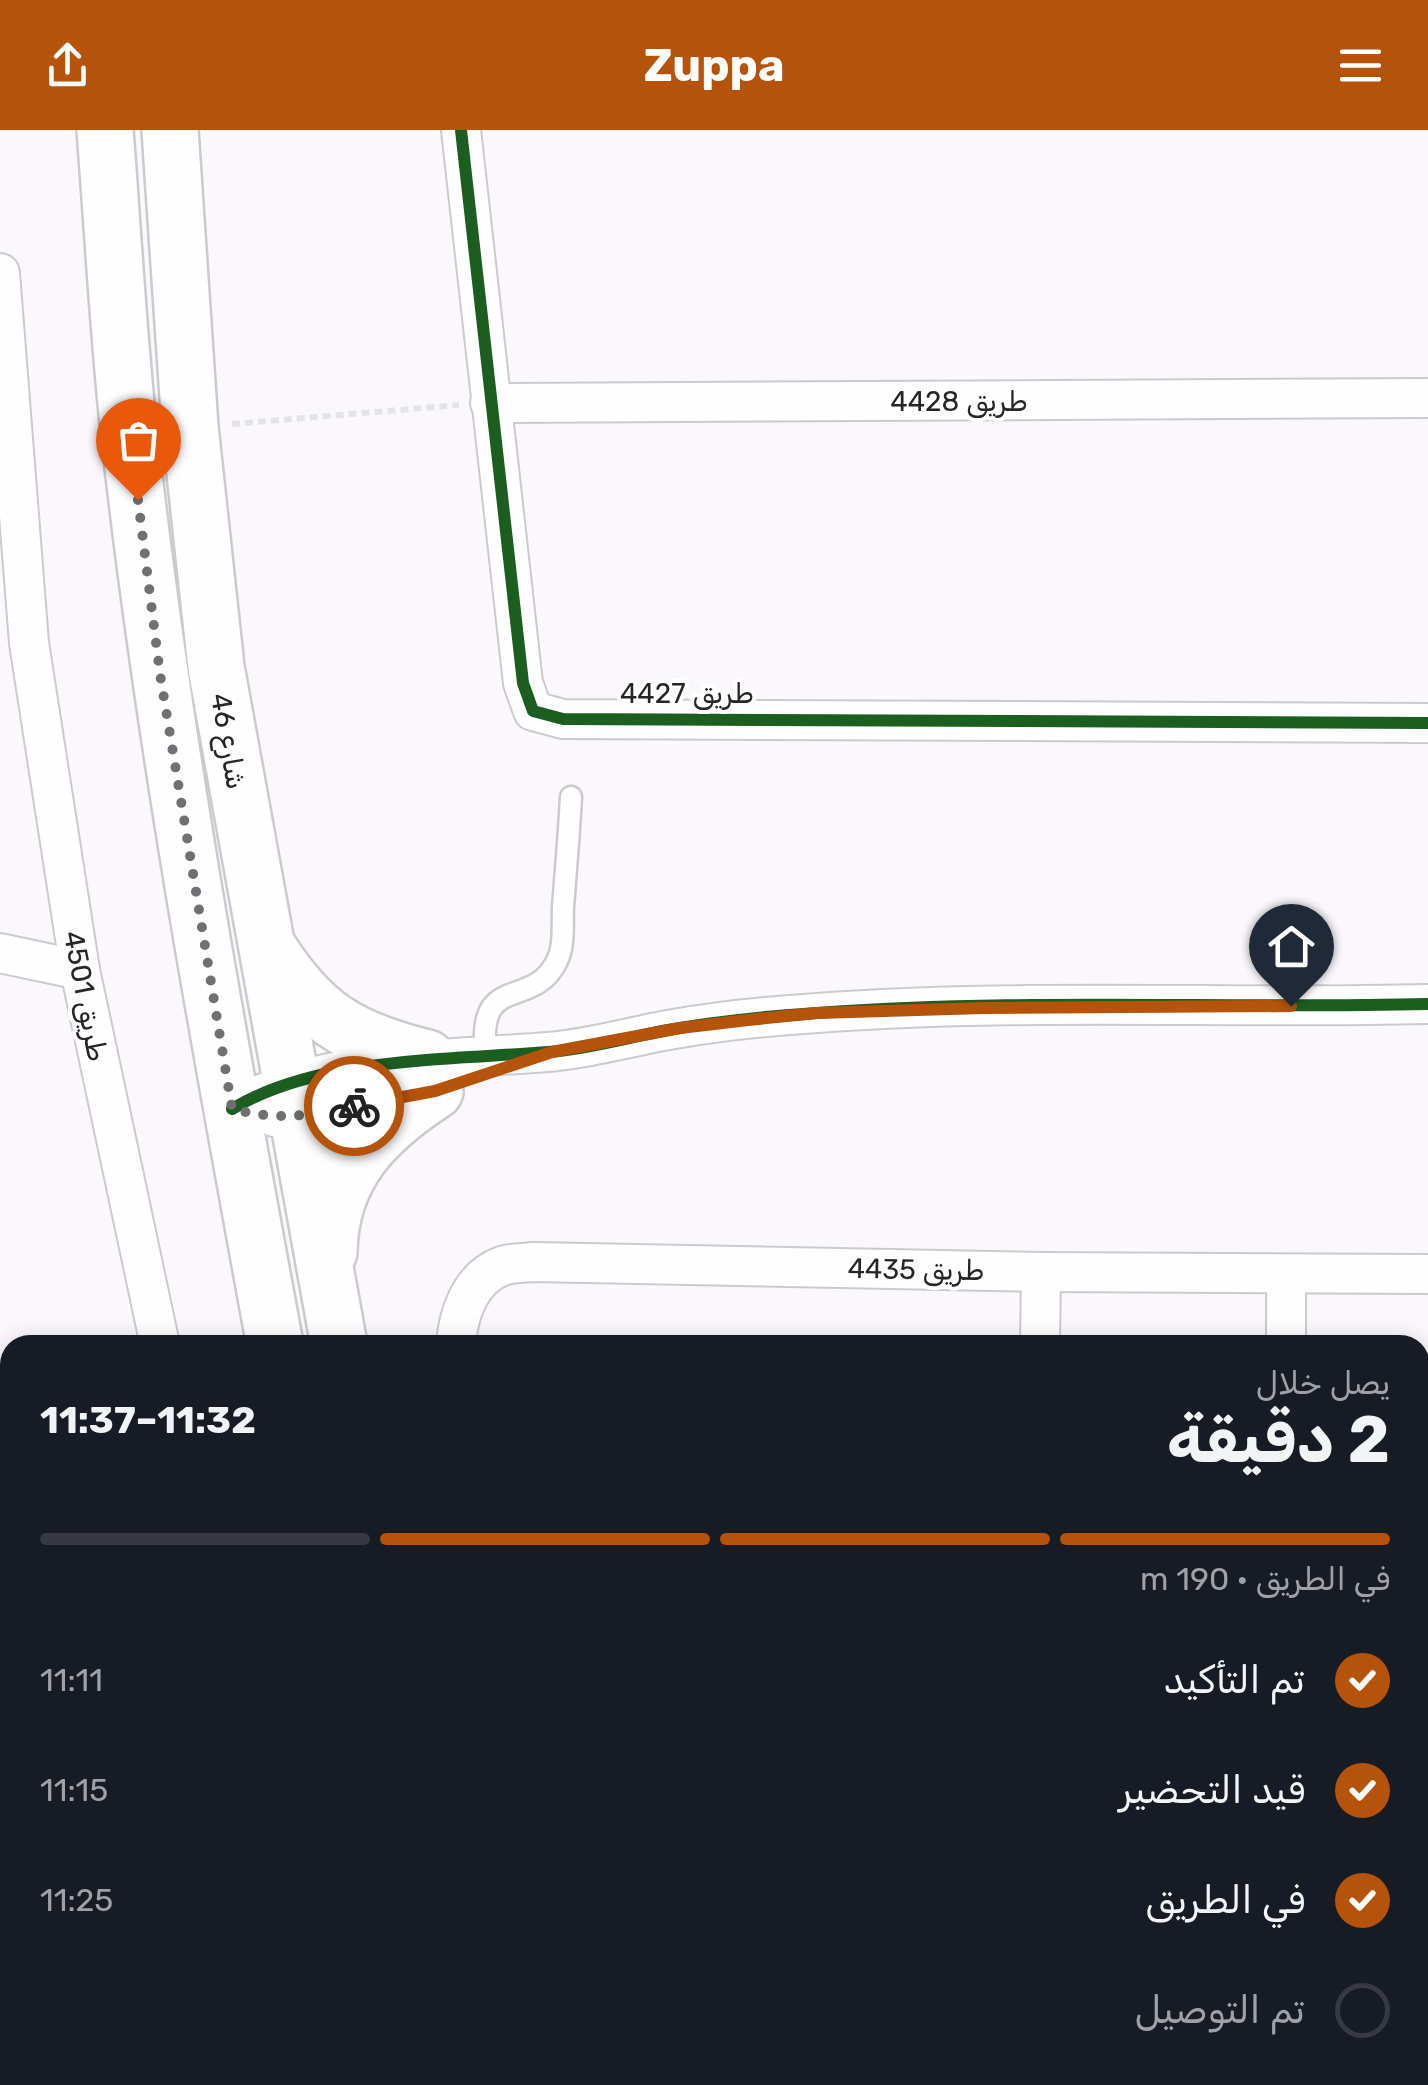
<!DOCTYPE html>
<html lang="ar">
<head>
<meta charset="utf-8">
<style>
	body { margin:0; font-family:Rubik,Vazirmatn,sans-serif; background:#20242c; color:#f1f3f6; direction:rtl; height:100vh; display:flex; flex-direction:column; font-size:38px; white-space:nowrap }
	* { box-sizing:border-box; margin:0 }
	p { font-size:32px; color:#9ea1a6 }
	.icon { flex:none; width:55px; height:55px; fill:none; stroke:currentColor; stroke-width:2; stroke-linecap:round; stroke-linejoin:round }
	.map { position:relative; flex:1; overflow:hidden; direction:ltr }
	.side { position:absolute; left:0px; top:1205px; width:1430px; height:750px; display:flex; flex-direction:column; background:#171b24; border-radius:30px 30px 0 0; box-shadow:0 5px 25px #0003; direction:rtl }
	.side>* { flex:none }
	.pin { position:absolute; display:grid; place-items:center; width:85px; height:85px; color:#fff; margin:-102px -42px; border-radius:50% 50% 50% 0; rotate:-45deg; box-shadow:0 0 10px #0007 }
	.pin .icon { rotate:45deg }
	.courier { position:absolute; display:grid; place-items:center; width:100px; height:100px; margin:-50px; border:8px solid #b45309; border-radius:50%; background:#fff; color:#222; box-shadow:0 2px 12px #0007 }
	.overview em { font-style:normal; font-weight:700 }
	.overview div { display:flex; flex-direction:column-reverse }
	.overview { display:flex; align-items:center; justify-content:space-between; height:170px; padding:0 40px }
	h1 { font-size:65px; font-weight:700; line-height:75px }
	.bar { display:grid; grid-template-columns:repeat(4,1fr); gap:15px 10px; align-content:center; height:120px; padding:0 40px }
	.bar i { height:12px; border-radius:8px; background:#363941 }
	.bar .active { background:#b45309 }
	.bar p { grid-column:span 4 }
	ol { padding:0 40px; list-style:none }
	li { display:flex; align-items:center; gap:30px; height:110px }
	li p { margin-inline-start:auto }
	li .icon { padding:10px; border-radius:50%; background:#b45309; color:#fff; stroke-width:4 }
	li:last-child { color:#9ea1a6 }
	li i { width:55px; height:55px; border:5px solid #363941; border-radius:50% }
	header { display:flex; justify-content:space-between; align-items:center; height:130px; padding:0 40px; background:#b45309; color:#fff; font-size:45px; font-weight:700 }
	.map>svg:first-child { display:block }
</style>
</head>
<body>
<header><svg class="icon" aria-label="menu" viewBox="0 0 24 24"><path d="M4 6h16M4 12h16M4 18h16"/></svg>Zuppa<svg class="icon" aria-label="share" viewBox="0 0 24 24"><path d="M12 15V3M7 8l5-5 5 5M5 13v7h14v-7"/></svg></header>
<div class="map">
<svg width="1428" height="1955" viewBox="0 0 1428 1955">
	<rect width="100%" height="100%" fill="#faf8fc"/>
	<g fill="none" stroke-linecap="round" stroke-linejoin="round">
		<defs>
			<path id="lane" d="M 486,926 C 476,840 532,882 557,831 C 565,814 562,795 563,777 C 566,740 569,703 571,667"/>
			<g id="street">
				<path d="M 461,0 L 523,553 L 533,581 L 563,589 L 1428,593"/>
				<path d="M 0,143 L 29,513 L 80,840 L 160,1215"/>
				<path d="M 490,273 L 1428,268"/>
				<path d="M 0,823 L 80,840"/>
				<path d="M 232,979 C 318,927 449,930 548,922 C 590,919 632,906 674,899 C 720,891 770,886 817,883 C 1020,868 1225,879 1428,874"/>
				<path d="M 274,987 L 296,988 L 421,963"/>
				<path d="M 1286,1144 L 1286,1215"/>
				<path d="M 456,1215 C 458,1184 470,1148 502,1136 C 511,1133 524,1133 534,1132 L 1041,1142 L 1428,1144"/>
				<path d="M 1040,1215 L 1041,1142"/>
				<path d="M 1420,1407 L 1428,1407"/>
				<path d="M 0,1455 L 10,1454"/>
				<path d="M 0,1724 L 10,1722"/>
				<path d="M 1420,1801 L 1428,1801"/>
				<path d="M 0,1853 L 10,1905"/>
				<path d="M 18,1945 L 20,1955"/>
				<path d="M 311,1945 L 313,1955"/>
				<path d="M 589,1945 L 590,1955"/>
				<path d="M 1045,1955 L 1045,1945"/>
				<path d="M 1283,1955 L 1283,1945"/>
			</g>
			<g id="secondary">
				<path d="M 105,0 C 113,101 118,202 129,302 C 163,608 219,912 275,1215"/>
				<path d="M 170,0 L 190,297 L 216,537 L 339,1215"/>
				<path d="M 268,817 C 311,886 349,909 427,928"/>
				<path d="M 329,1122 C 330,1045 375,1000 435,961"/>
				<path d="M 391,1945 L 392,1955"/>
				<path d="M 481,1945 L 483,1955"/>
			</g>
		</defs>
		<use href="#lane" stroke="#cbcacd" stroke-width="25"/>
		<use href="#street" stroke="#cbcacd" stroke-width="42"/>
		<use href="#secondary" stroke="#cbcacd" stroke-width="60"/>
		<path stroke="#e5e4e5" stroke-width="6" stroke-dasharray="8 5" stroke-linecap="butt" d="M 232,294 L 459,275"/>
		<use href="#lane" stroke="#fefeff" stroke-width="20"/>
		<use href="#street" stroke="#fefeff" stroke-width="38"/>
		<use href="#secondary" stroke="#fefeff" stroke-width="55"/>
		<defs>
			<g id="cycleway">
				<path d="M 461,0 L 523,553 L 533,581 L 563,589 L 1428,593"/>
				<path d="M 232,979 C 318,927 449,930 548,922 C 590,919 632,906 674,899 C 720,891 770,886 817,883 C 1020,868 1225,879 1428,874"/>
			</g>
		</defs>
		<use href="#cycleway" stroke="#fff" stroke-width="19"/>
		<use href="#cycleway" stroke="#1b5e20" stroke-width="12"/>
	</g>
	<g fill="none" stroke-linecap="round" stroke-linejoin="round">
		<path stroke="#706f72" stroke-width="10" stroke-dasharray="0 18" d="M 138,370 L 160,544 L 232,979 C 279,991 308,986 354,976"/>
		<path stroke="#b45309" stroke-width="12" d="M 354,976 L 435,961 L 552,922 L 680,898 L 748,890 L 817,883 L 984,878 L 1291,876"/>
	</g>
	<g text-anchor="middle" stroke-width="8" stroke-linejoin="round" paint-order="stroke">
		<g font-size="28" fill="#262527" stroke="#fff">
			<text x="959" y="281">طريق 4428</text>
			<text x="687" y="573">طريق 4427</text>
			<text transform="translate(229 611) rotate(80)" y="10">شارع 46</text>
			<text transform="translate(86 866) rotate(79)" y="10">طريق 4501</text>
			<text transform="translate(916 1139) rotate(1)" y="10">طريق 4435</text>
		</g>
	</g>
</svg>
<div class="pin" style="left:138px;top:370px;background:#ea580c"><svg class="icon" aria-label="bag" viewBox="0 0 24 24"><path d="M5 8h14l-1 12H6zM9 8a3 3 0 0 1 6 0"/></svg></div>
<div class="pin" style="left:1291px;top:876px;background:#1f2937"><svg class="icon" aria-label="home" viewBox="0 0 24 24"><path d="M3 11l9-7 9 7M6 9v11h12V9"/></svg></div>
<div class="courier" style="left:354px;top:976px"><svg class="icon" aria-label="bike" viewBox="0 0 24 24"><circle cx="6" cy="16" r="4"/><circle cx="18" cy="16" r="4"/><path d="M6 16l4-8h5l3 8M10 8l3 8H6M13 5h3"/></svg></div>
<section class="side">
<div class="overview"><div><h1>2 دقيقة</h1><p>يصل خلال</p></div><em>11:32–11:37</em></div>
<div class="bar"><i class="active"></i><i class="active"></i><i class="active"></i><i></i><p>في الطريق · 190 m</p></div>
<ol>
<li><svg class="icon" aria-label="check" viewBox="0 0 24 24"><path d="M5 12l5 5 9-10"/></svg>تم التأكيد<p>11:11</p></li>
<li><svg class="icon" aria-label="check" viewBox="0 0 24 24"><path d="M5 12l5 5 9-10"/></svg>قيد التحضير<p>11:15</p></li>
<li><svg class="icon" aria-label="check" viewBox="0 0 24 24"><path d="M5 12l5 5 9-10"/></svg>في الطريق<p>11:25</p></li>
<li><i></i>تم التوصيل</li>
</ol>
</section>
</div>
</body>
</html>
